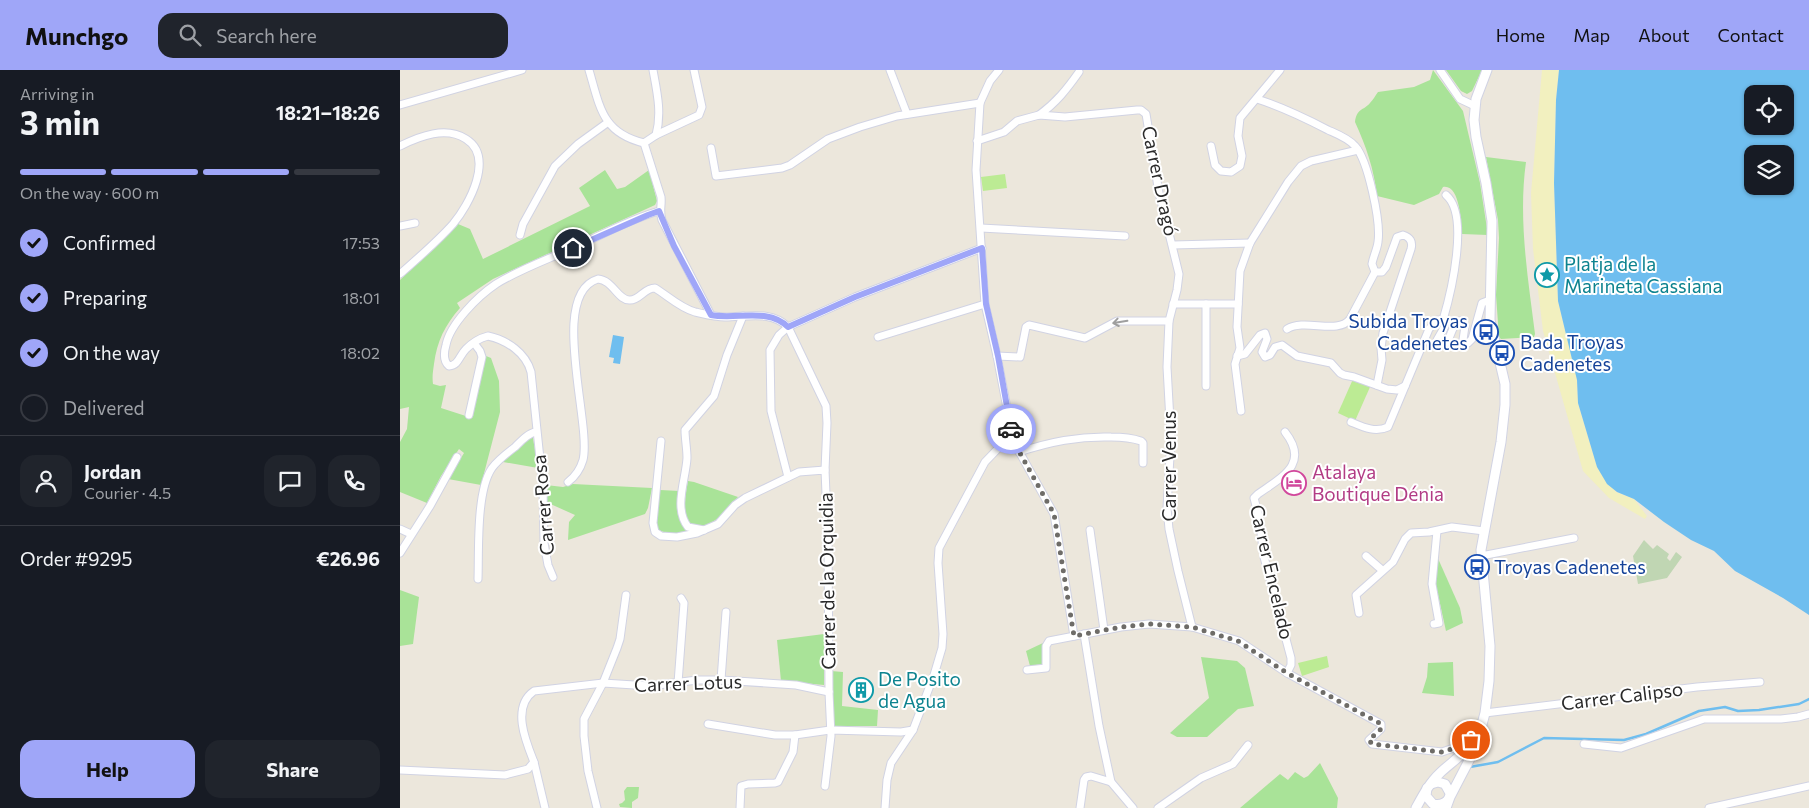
<!DOCTYPE html>
<html lang="en">
<head>
<meta charset="utf-8">
<style>
	body { margin:0; font-family:Commissioner,sans-serif; background:#20242c; color:#f1f3f6; height:100vh; display:flex; flex-direction:column; font-size:19px; white-space:nowrap }
	* { box-sizing:border-box; margin:0 }
	p { font-size:16px; color:#9ea1a6 }
	.icon { flex:none; width:28px; height:28px; fill:none; stroke:currentColor; stroke-width:2; stroke-linecap:round; stroke-linejoin:round }
	.map { position:relative; flex:1; overflow:hidden }
	.details { display:flex; flex-direction:column; background:#171b24; width:400px }
	.details>* { flex:none }
	.controls { position:absolute; left:1344px; top:15px; display:grid; gap:10px }
	.controls a { display:grid; place-items:center; width:50px; height:50px; border-radius:10px; background:#171b24; box-shadow:0 1px 4px #0004; font-size:25px }
	.pin { position:absolute; display:grid; place-items:center; width:42px; height:42px; color:#fff; margin:-21px; border:2px solid #fff; border-radius:50%; box-shadow:0 1px 5px #0007 }
	.courier { position:absolute; display:grid; place-items:center; width:50px; height:50px; margin:-25px; border:4px solid #9fa6f8; border-radius:50%; background:#fff; color:#222; box-shadow:0 1px 6px #0007 }
	.overview em { font-style:normal; font-weight:700 }
	.overview div { display:flex; flex-direction:column-reverse }
	.overview { display:flex; align-items:center; justify-content:space-between; height:85px; padding:0 20px }
	h1 { font-size:32px; font-weight:700; line-height:38px }
	.bar { display:grid; grid-template-columns:repeat(4,1fr); gap:8px 5px; align-content:center; height:60px; padding:0 20px }
	.bar i { height:6px; border-radius:4px; background:#363941 }
	.bar .current { background:#9fa6f8 }
	.bar p { grid-column:span 4 }
	.line { display:flex; align-items:center; gap:12px; padding:0 20px; border-top:1px solid #363941 }
	.line div { flex:1 }
	.round { display:grid; place-items:center; flex:none; width:52px; height:52px; border-radius:15px; background:#20242c }
	ol { padding:0 20px; list-style:none }
	li { display:flex; align-items:center; gap:15px; height:55px }
	li p { margin-inline-start:auto }
	li .icon { padding:5px; border-radius:50%; background:#9fa6f8; color:#111; stroke-width:4 }
	li:last-child { color:#9ea1a6 }
	li i { width:28px; height:28px; border:2px solid #363941; border-radius:50% }
	.button { display:flex; gap:10px; margin-top:auto; padding:10px 20px }
	.button a { flex:1; height:58px; border-radius:15px; background:#9fa6f8; color:#111; font-size:20px; font-weight:700; line-height:58px; text-align:center }
	.button a+a { background:#20242c; color:#f1f3f6 }
	header { display:flex; align-items:center; gap:30px; box-sizing:border-box; height:70px; padding:0 25px; background:#9fa6f8; color:#111 }
	header strong { font-size:24px }
	nav { display:flex; gap:28px; margin-inline-start:auto; font-size:18px }
	.search { width:350px; height:45px; background:#20242c; display:flex; align-items:center; gap:12px; box-sizing:border-box; padding:0 18px; border-radius:15px; color:#9ea1a6; font-size:19px }
	main { display:flex; flex:1; min-height:0 }
	.map>svg:first-child { display:block }
</style>
</head>
<body>
<header>
<strong>Munchgo</strong>
<div class="search"><svg class="icon" aria-label="search" viewBox="0 0 24 24"><circle cx="10" cy="10" r="6"/><path d="M15 15l6 6"/></svg>Search here</div>
<nav><a>Home</a><a>Map</a><a>About</a><a>Contact</a></nav>
</header>
<main>
<section class="details">
<div class="overview"><div><h1>3 min</h1><p>Arriving in</p></div><em>18:21–18:26</em></div>
<div class="bar"><i class="current"></i><i class="current"></i><i class="current"></i><i></i><p>On the way · 600 m</p></div>
<ol>
<li><svg class="icon" aria-label="check" viewBox="0 0 24 24"><path d="M5 12l5 5 9-10"/></svg>Confirmed<p>17:53</p></li>
<li><svg class="icon" aria-label="check" viewBox="0 0 24 24"><path d="M5 12l5 5 9-10"/></svg>Preparing<p>18:01</p></li>
<li><svg class="icon" aria-label="check" viewBox="0 0 24 24"><path d="M5 12l5 5 9-10"/></svg>On the way<p>18:02</p></li>
<li><i></i>Delivered</li>
</ol>
<div class="line" style="height:90px"><a class="round"><svg class="icon" aria-label="person" viewBox="0 0 24 24"><circle cx="12" cy="8" r="4"/><path d="M4 21q1-7 8-7t8 7"/></svg></a><div><b>Jordan</b><p>Courier · 4.5</p></div><a class="round"><svg class="icon" aria-label="chat" viewBox="0 0 24 24"><path d="M4 5h16v11H9l-5 4z"/></svg></a><a class="round"><svg class="icon" aria-label="phone" viewBox="0 0 24 24"><path d="M5 4h4l2 5-3 2q2 4 5 5l2-3 5 2v4C11 20 4 13 5 4z"/></svg></a></div>
<div class="line" style="height:65px"><div>Order #9295</div><b>€26.96</b></div>
<div class="button"><a>Help</a><a>Share</a></div>
</section>
<div class="map">
<svg width="1409" height="738" viewBox="0 0 1409 738">
	<rect width="100%" height="100%" fill="#ece7dc"/>
	<g fill="#a9e398">
		<path d="M 1033,0 L 1063,41 L 1080,113 L 1088,165 L 1062,164 C 1061,152 1060,114 1043,117 L 1039,124 L 1014,135 L 977,126 C 974,99 966,76 955,52 C 957,38 963,41 970,33 C 973,30 975,26 978,22 L 1014,17 L 1030,10 Z"/>
		<path d="M 1046,0 L 1082,0 L 1072,21 L 1067,24 L 1061,21 Z"/>
		<path d="M 1086,87 L 1126,92 C 1118,149 1128,208 1135,264 L 1134,267 L 1101,269 L 1099,267 L 1096,225 L 1099,168 L 1098,150 Z"/>
		<path d="M 205,100 L 217,119 L 225,117 L 249,100 L 257,131 L 255,135 L 108,202 L 93,209 L 57,233 L 60,238 C 45,255 37,271 34,294 C 33,301 32,307 33,314 L 40,316 L 46,315 L 41,338 L 72,348 L 86,286 L 91,288 L 99,311 L 100,342 L 81,415 L 48,409 L 64,383 L 59,379 L 41,406 L 27,433 L 0,422 L 0,372 L 7,359 L 9,337 L 0,339 L 0,210 L 58,154 L 70,159 L 83,189 L 190,136 L 179,118 Z"/>
		<path d="M 131,367 L 133,368 L 138,398 L 103,392 Z"/>
		<path d="M 288,411 L 294,412 L 338,427 C 327,440 319,450 302,458 C 299,457 294,456 291,454 C 281,448 286,421 288,411 Z"/>
		<path d="M 173,414 L 252,418 L 248,438 L 245,444 L 168,470 L 169,452 L 175,445 L 146,432 L 146,415 L 163,417 Z"/>
		<path d="M 260,420 L 280,421 L 279,444 L 296,461 L 270,464 L 258,460 C 254,448 258,433 260,420 Z"/>
		<path d="M 1036,484 L 1060,538 L 1063,553 L 1046,561 L 1035,511 Z"/>
		<path d="M 0,520 L 19,527 L 13,574 L 0,576 Z"/>
		<path d="M 424,564 L 424,615 L 381,611 L 377,570 Z"/>
		<path d="M 643,573 L 643,593 L 642,594 L 630,596 L 626,581 Z"/>
		<path d="M 801,587 L 837,591 L 845,598 L 854,636 L 838,639 L 807,667 L 777,667 L 770,663 L 809,628 Z"/>
		<path d="M 1053,592 L 1054,626 L 1022,623 L 1027,607 L 1028,593 Z"/>
		<path d="M 431,601 L 443,602 L 442,636 L 478,640 L 477,656 L 435,656 L 432,654 Z"/>
		<path d="M 920,693 L 938,728 L 937,738 L 840,738 L 880,704 L 888,710 L 895,702 L 904,708 L 908,706 Z"/>
		<path d="M 227,717 L 239,717 L 238,728 L 232,732 L 232,738 L 220,737 L 219,734 L 222,733 L 225,730 L 224,721 Z"/>
	</g>
	<path fill="#f2f0bf" d="M 1142,0 L 1159,0 L 1156,30 L 1154,113 L 1158,231 L 1177,310 L 1178,333 L 1197,397 L 1216,422 L 1234,429 L 1247,446 L 1245,449 L 1209,428 L 1183,401 L 1143,261 L 1133,179 L 1131,123 Z"/>
	<path fill="#c0d6b3" d="M 1244,470 L 1253,479 L 1257,475 L 1269,484 L 1267,488 L 1270,491 L 1276,482 L 1282,487 L 1267,508 L 1238,514 L 1233,486 Z"/>
	<g fill="#bceb94">
		<path d="M 605,104 L 607,118 L 583,121 L 581,107 Z"/>
		<path d="M 953,309 L 970,317 L 955,351 L 938,343 Z"/>
		<path d="M 927,586 L 929,597 L 902,606 L 898,593 Z"/>
	</g>
	<g fill="#6fbeef" fill-rule="evenodd">
		<path d="M 1159,0 L 1409,0 L 1409,545 L 1383,528 L 1335,501 L 1314,481 L 1291,470 L 1264,452 L 1234,429 L 1217,422 L 1207,414 L 1197,397 L 1178,333 L 1177,310 L 1158,231 L 1154,113 L 1156,30 ZM 1352,24 L 1385,24 L 1385,56 L 1352,56 ZM 1352,84 L 1385,84 L 1385,116 L 1352,116 Z"/>
		<path d="M 213,265 L 224,267 L 220,294 L 213,293 L 214,288 L 209,287 Z"/>
	</g>
	<g fill="none" stroke-linecap="round" stroke-linejoin="round">
		<path stroke="#6fbeef" stroke-width="2.5" d="M 1070,697 L 1098,692 L 1144,668 L 1224,670 L 1246,664 L 1299,641 L 1325,637 L 1338,641 L 1359,640 L 1399,634 L 1409,629"/>
		<defs>
			<g id="minor">
				<path d="M 189,0 C 200,37 202,63 244,73 L 256,65 L 299,45 L 302,37 L 294,0"/>
				<path d="M 253,0 C 257,22 262,43 256,65"/>
				<path d="M 490,0 L 507,44"/>
				<path d="M 1040,0 L 1060,29 L 1075,36"/>
				<path d="M 857,29 C 882,37 905,48 928,60 C 937,64 948,68 955,76 C 968,90 981,152 978,172 C 977,180 973,187 972,194 L 975,202"/>
				<path d="M 0,35 L 122,0"/>
				<path d="M 639,45 C 656,33 667,19 679,2"/>
				<path d="M 577,71 L 604,62 L 617,51 L 639,45 L 665,47 L 737,40 L 741,40 L 746,44 L 759,123 L 779,204 L 777,220 L 769,251 L 767,297 L 771,369 L 767,438 L 769,459 L 778,501 L 792,557"/>
				<path d="M 244,73 L 261,127 C 262,136 259,140 262,150 L 311,245"/>
				<path d="M 0,76 C 20,66 46,56 66,69 C 95,87 69,135 53,154 C 37,172 18,188 0,204"/>
				<path d="M 811,76 L 815,95 L 821,101 L 831,102 L 840,96 L 842,86 L 838,66 L 840,48 L 880,0"/>
				<path d="M 311,78 L 316,106 L 382,98 L 390,95 L 428,69 L 460,57 L 497,46 L 580,33"/>
				<path d="M 0,156 L 15,153"/>
				<path d="M 581,158 L 725,166"/>
				<path d="M 120,165 L 123,154 L 155,96 L 178,74 L 207,53"/>
				<path d="M 773,175 L 850,173"/>
				<path d="M 773,234 L 838,234"/>
				<path d="M 806,234 L 806,316"/>
				<path d="M 1043,250 C 1051,223 1070,145 1046,125"/>
				<path d="M 887,259 C 905,248 938,265 950,249 L 975,202 L 982,202 L 986,197 L 997,167 L 1003,165 C 1010,167 1013,172 1011,179 L 983,263 L 981,278 L 982,290 L 977,315"/>
				<path d="M 478,267 L 585,234"/>
				<path d="M 597,286 L 620,287 L 626,257 L 629,255 L 685,268 L 717,251 L 769,251"/>
				<path d="M 837,286 L 845,284 L 860,265 L 865,263 L 867,269 L 862,282 L 865,287 L 870,285 L 875,277 L 882,275 L 897,286 L 931,293 L 940,303 L 944,305 L 954,307 L 987,319 L 997,320 L 1005,316"/>
				<path d="M 841,341 L 835,294 L 840,278 L 837,257 L 840,201 L 850,173 L 888,112 L 901,96 L 911,91 L 958,80"/>
				<path d="M 69,345 L 82,287 L 80,281 L 74,273"/>
				<path d="M 951,352 C 963,357 975,363 988,357 L 1029,259 L 1037,250 L 1043,250 L 1045,256 L 1037,270 L 1040,275 L 1044,275 C 1052,269 1050,257 1059,251 L 1062,251 L 1065,256 L 1063,270 L 1064,273 L 1068,273 L 1072,269 L 1082,233 L 1090,230"/>
				<path d="M 885,362 C 910,394 882,407 858,424 L 854,428 L 859,447 L 864,487 L 891,588 L 891,595 L 887,603"/>
				<path d="M 612,364 L 616,376 L 654,444 L 674,566"/>
				<path d="M 261,371 L 253,453 L 255,462 L 261,466 L 277,467 L 297,463 L 318,454 L 335,435 L 345,428 L 399,402 L 425,400 L 428,471 L 429,622 L 431,666 L 425,716"/>
				<path d="M 619,382 C 650,372 678,366 711,367 C 721,367 732,368 741,371 L 743,373 L 743,393"/>
				<path d="M 388,407 L 371,341 L 370,280 L 379,265 L 388,257 L 455,227 L 582,178"/>
				<path d="M 168,412 C 176,406 180,400 183,390 C 192,353 148,224 198,209 C 213,210 218,231 230,230 C 240,230 244,218 255,218 C 268,226 280,238 295,242 C 304,244 316,247 325,247 C 347,247 371,240 388,257 L 426,336 L 427,353 L 425,400"/>
				<path d="M 0,459 L 11,464"/>
				<path d="M 304,460 L 288,457 C 273,438 286,409 287,388 C 287,378 285,369 285,360 L 314,326 L 327,285 L 343,246"/>
				<path d="M 690,460 L 704,560"/>
				<path d="M 0,483 L 30,436 L 57,387"/>
				<path d="M 966,486 L 982,500"/>
				<path d="M 1081,486 L 1174,468"/>
				<path d="M 153,507 L 148,495 L 144,473 L 143,418 L 131,302 C 126,283 107,270 88,266 C 80,268 72,273 66,279 C 59,286 59,295 49,296 C 43,291 44,282 46,275 C 50,254 78,226 96,214 C 120,199 149,189 175,177 C 202,165 230,149 259,141"/>
				<path d="M 78,509 C 79,481 76,421 92,398 C 98,390 107,383 115,377 C 121,371 128,363 136,362"/>
				<path d="M 959,543 L 956,525 L 993,492 L 1005,469 L 1011,463 L 1029,462 L 1052,457 L 1084,461"/>
				<path d="M 1034,554 L 1039,553 L 1032,514 L 1037,461"/>
				<path d="M 684,564 L 699,656 L 711,712 L 733,738"/>
				<path d="M 627,600 L 646,598 L 646,576 L 649,571 L 721,557 L 749,554 L 792,557 L 839,571 L 887,603 L 981,654 L 981,659 L 969,670 L 972,674 L 1042,682 L 1062,675 L 1075,667"/>
				<path d="M 321,610 L 326,542"/>
				<path d="M 278,613 L 284,533 L 281,528"/>
				<path d="M 1085,643 L 1297,617 L 1360,612"/>
				<path d="M 308,654 L 375,665 L 395,665 L 430,660 L 501,662 L 513,660"/>
				<path d="M 1184,674 L 1221,678 L 1304,649 L 1381,649 L 1398,647 L 1409,644"/>
				<path d="M 134,692 L 145,738"/>
				<path d="M 0,700 L 105,705 L 128,699 L 134,692 C 126,672 111,637 134,621 L 203,613 L 250,616 L 297,610 L 321,610 L 396,615 L 429,622"/>
				<path d="M 197,738 L 188,701 L 184,666 L 184,649 L 203,613 L 217,578 L 220,569 L 226,525"/>
				<path d="M 340,738 L 341,716 L 348,714 L 375,713 L 378,712 L 393,682 L 395,665"/>
				<path d="M 485,738 L 487,710 L 491,693 L 513,660 L 534,605 L 542,578 L 543,564 L 538,493 L 539,478 L 585,392 L 612,364 L 597,286 L 585,234 L 576,100 L 580,33 L 590,11 L 599,0"/>
				<path d="M 680,738 L 684,710 L 686,707 L 691,706 L 711,712"/>
				<path d="M 758,738 L 801,708 L 833,694 L 848,675"/>
				<path d="M 1309,738 L 1409,716"/>
			</g>
			<g id="tertiary">
				<path d="M 1027,718 L 1026,726 L 1033,734 C 1041,736 1050,732 1050,723 L 1045,714 L 1038,712 L 1031,714"/>
				<path d="M 1016,738 C 1023,725 1030,712 1041,702 C 1053,691 1067,682 1076,668"/>
				<path d="M 1046,738 L 1050,727 L 1076,677 L 1085,643 L 1089,611 L 1090,576 L 1081,480 L 1101,372 L 1105,335 L 1105,314 L 1090,250 L 1092,151 L 1086,113 L 1076,67 L 1074,50 L 1076,29 L 1087,0"/>
			</g>
		</defs>
		<use href="#minor" stroke="#d1d3e3" stroke-width="9"/>
		<use href="#tertiary" stroke="#d1d3e3" stroke-width="11"/>
		<use href="#minor" stroke="#fff" stroke-width="7"/>
		<use href="#tertiary" stroke="#fff" stroke-width="9"/>
	</g>
	<defs><path id="oneway-shaft" d="M-6 0H5M1.5-3L5.5 0L1.5 3" fill="none" stroke-width="1.6" stroke-linecap="round" stroke-linejoin="round" transform="scale(1.25)"/></defs>
	<use stroke="#9f9f9f" href="#oneway-shaft" transform="translate(720 252) rotate(171)"/>
	<g fill="none" stroke-linecap="round" stroke-linejoin="round">
		<path stroke="#6e6c68" stroke-width="5" stroke-dasharray="0 9" d="M 611,359 L 616,376 L 654,444 L 674,566 L 721,557 L 749,554 L 792,557 L 838,571 L 887,603 L 981,654 L 981,659 L 969,670 L 972,674 L 1042,682 L 1052,679 L 1071,670"/>
		<path stroke="#9fa6f8" stroke-width="6" d="M 173,178 L 248,145 L 259,141 L 274,176 L 311,245 C 336,250 368,237 388,257 L 455,227 L 582,178 L 586,234 L 598,286 L 611,359"/>
	</g>
	<defs>
		<symbol id="sight-ring" viewBox="-11 -11 22 22"><circle r="9.5" fill="#fff" stroke="#0f9aa8" stroke-width="1.5"/><path d="M0-6L1.8-2.2L6-1.7L2.9 1.2L3.7 5.4L0 3.3L-3.7 5.4L-2.9 1.2L-6-1.7L-1.8-2.2Z" fill="#0f9aa8"/></symbol>
		<symbol id="bus-ring" viewBox="-11 -11 22 22"><circle r="9.5" fill="#fff" stroke="#1a4fb4" stroke-width="1.5"/><path d="M-5-6H5V4H4V6H2V4H-2V6H-4V4H-5ZM-3.5-4V0h7V-4ZM-3.5 1.2v1.5H-2V1.2ZM2 1.2v1.5H3.5V1.2Z" fill="#1a4fb4"/></symbol>
		<symbol id="hotel-ring" viewBox="-11 -11 22 22"><circle r="9.5" fill="#fff" stroke="#d1479c" stroke-width="1.5"/><path d="M-6-4.5h1.5V1H6V5H4.5V3h-9V5H-6ZM-4 0a1.8 1.8 0 1 1 3.6 0ZM.5 0V-2.5h3Q6-2.5 6 0Z" fill="#d1479c"/></symbol>
		<symbol id="building-ring" viewBox="-11 -11 22 22"><circle r="9.5" fill="#fff" stroke="#0f9aa8" stroke-width="1.5"/><path d="M-4-6H4V6H1V3H-1V6H-4ZM-2.5-4.3h1.7v1.8h-1.7ZM.8-4.3h1.7v1.8H.8ZM-2.5-1h1.7V.8h-1.7ZM.8-1h1.7V.8H.8Z" fill="#0f9aa8"/></symbol>
	</defs>
	<g fill-rule="evenodd">
		<use href="#sight-ring" x="1133" y="191" width="28" height="28"/>
		<use href="#bus-ring" x="1072" y="248" width="28" height="28"/>
		<use href="#bus-ring" x="1088" y="269" width="28" height="28"/>
		<use href="#hotel-ring" x="880" y="399" width="28" height="28"/>
		<use href="#bus-ring" x="1063" y="483" width="28" height="28"/>
		<use href="#building-ring" x="447" y="606" width="28" height="28"/>
	</g>
	<g text-anchor="middle" stroke-width="4" stroke-linejoin="round" paint-order="stroke">
		<g font-size="19" fill="#2a2a2a" stroke="#fff">
			<text transform="translate(760 111) rotate(78)" y="7">Carrer Dragó</text>
			<text transform="translate(769 396) rotate(-90)" y="7">Carrer Venus</text>
			<text transform="translate(143 435) rotate(-95)" y="7">Carrer Rosa</text>
			<text transform="translate(872 502) rotate(77)" y="7">Carrer Encelado</text>
			<text transform="translate(427 511) rotate(-91)" y="7">Carrer de la Orquidia</text>
			<text transform="translate(288 613) rotate(-2)" y="7">Carrer Lotus</text>
			<text transform="translate(1222 626) rotate(-7)" y="7">Carrer Calipso</text>
		</g>
		<g font-size="19" fill="#0d838f" stroke="#fff" text-anchor="start">
			<text x="1164" y="201">Platja de la<tspan x="1164" dy="22">Marineta Cassiana</tspan></text>
			<text x="478" y="616">De Posito<tspan x="478" dy="22">de Agua</tspan></text>
		</g>
		<g font-size="19" fill="#164399" stroke="#fff" text-anchor="start">
			<text x="1068" y="258" text-anchor="end">Subida Troyas<tspan x="1068" dy="22">Cadenetes</tspan></text>
			<text x="1120" y="279">Bada Troyas<tspan x="1120" dy="22">Cadenetes</tspan></text>
			<text x="1094" y="504">Troyas Cadenetes</text>
		</g>
		<g font-size="19" fill="#b23c85" stroke="#fff" text-anchor="start">
			<text x="912" y="409">Atalaya<tspan x="912" dy="22">Boutique Dénia</tspan></text>
		</g>
	</g>
</svg>
<div class="controls">
<a><svg class="icon" aria-label="locate" viewBox="0 0 24 24"><circle cx="12" cy="12" r="6"/><path d="M12 2v4M12 18v4M2 12h4M18 12h4"/></svg></a>
<a><svg class="icon" aria-label="layers" viewBox="0 0 24 24"><path d="M12 4l9 5-9 5-9-5zM3 14l9 5 9-5"/></svg></a>
</div>
<div class="pin" style="left:1071px;top:670px;background:#ea580c"><svg class="icon" aria-label="bag" viewBox="0 0 24 24"><path d="M5 8h14l-1 12H6zM9 8a3 3 0 0 1 6 0"/></svg></div>
<div class="pin" style="left:173px;top:178px;background:#1f2937"><svg class="icon" aria-label="home" viewBox="0 0 24 24"><path d="M3 11l9-7 9 7M6 9v11h12V9"/></svg></div>
<div class="courier" style="left:611px;top:359px"><svg class="icon" aria-label="car" viewBox="0 0 24 24"><path d="M5 17H2v-5l4-1 3-4h7l3 4 3 1v5h-3M9 17h6M6 11h13"/><circle cx="7" cy="17" r="2"/><circle cx="17" cy="17" r="2"/></svg></div>
</div>
</main>
</body>
</html>
